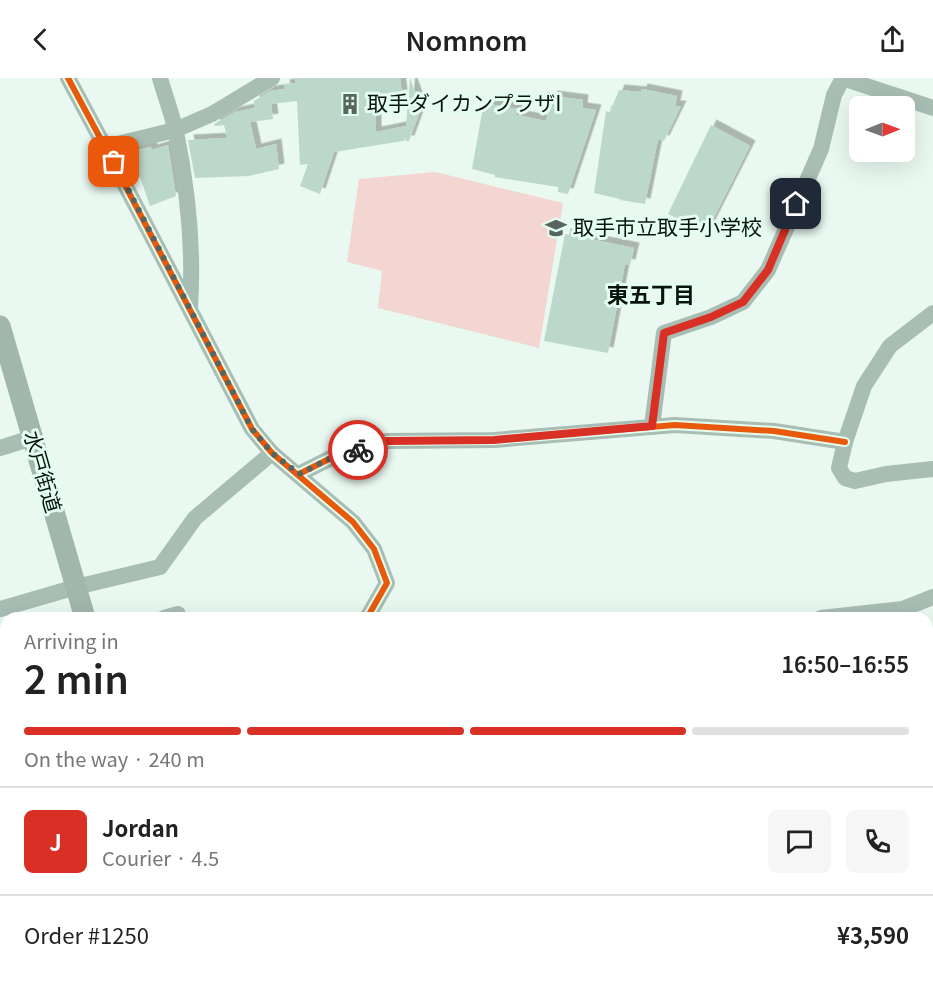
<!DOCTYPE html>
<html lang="en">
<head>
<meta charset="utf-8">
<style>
	body { margin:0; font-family:Georgia,"Noto Sans JP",serif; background:#f6f6f6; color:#222; height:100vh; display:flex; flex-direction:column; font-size:22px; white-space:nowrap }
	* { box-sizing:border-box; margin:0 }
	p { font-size:20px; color:#767676 }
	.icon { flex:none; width:33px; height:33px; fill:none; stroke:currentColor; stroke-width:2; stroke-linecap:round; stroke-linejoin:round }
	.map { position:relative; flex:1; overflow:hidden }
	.drawer { position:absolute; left:0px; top:534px; width:933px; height:372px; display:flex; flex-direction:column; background:#fff; border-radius:18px 18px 0 0; box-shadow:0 6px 24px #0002 }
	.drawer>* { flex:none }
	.needle { width:39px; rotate:89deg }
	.controls { position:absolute; left:849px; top:18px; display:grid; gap:12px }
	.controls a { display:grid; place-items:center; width:66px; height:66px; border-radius:9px; background:#fff; box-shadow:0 6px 24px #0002; font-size:30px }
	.pin { position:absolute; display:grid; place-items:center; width:51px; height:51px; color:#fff; margin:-26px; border-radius:12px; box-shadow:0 3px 9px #0006 }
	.courier { position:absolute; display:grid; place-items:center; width:60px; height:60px; margin:-30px; border:4px solid #d93025; border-radius:50%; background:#fff; color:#222; box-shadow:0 2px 8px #0007 }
	.head em { font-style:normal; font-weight:600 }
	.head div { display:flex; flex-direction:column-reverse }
	.head { display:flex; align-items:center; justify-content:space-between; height:102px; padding:0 24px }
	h1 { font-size:39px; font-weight:600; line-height:45px }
	.bar { display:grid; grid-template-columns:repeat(4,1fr); gap:9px 6px; align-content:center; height:72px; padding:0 24px }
	.bar i { height:8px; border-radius:4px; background:#e0e0e0 }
	.bar .selected { background:#d93025 }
	.bar p { grid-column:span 4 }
	.line { display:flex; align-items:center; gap:15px; padding:0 24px; border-top:2px solid #e0e0e0 }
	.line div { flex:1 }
	.round { display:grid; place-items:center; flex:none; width:63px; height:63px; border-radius:9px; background:#f6f6f6 }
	header { display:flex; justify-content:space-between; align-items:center; height:78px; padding:0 24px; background:#fff; font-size:27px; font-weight:600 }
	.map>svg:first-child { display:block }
</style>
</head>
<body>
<header><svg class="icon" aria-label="back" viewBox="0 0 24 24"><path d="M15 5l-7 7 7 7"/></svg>Nomnom<svg class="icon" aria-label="share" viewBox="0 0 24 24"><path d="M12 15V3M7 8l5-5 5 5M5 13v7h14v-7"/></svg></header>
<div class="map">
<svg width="933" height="906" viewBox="0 0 933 906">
	<defs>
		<filter id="shadow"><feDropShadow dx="5.5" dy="-5.5" stdDeviation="0" flood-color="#0004"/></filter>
	</defs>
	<rect width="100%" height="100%" fill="#e9f8f0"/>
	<path fill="#f3d6d1" d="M 435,94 L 563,125 L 539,270 L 378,230 L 382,193 L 347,184 L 359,101 Z"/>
	<g fill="#bcd8ca" filter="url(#shadow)">
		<path d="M 295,0 L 400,0 L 402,17 L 376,21 L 376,54 L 406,48 L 410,0 L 421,30 L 409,63 L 405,63 L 406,60 L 403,63 L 334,74 L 320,116 L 300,108 L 308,86 L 300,87 L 297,23 L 271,26 L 273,41 L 250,44 L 256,71 L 276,66 L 279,91 L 249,98 L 195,100 L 188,62 L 227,60 L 224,47 L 215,48 L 214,46 L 235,34 L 255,30 L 254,23 L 270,13 L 285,11 L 284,7 L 296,5 Z"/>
		<path d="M 642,11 L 677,18 L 675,28 L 681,28 L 664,63 L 658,61 L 645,126 L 620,122 L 620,121 L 594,115 L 606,33 L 610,34 L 619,12 L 641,14 Z"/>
		<path d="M 552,18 L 583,22 L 582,30 L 596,32 L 568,116 L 558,114 L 558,109 L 495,99 L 495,97 L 472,91 L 483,29 L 489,26 L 517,31 L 517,37 L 546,43 Z"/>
		<path d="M 711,47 L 750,68 L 706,155 L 668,136 Z"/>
		<path d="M 168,67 L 176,118 L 150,128 L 140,99 L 134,101 L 127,87 L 123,75 L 151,69 L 152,72 Z"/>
		<path d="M 565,156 L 634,170 L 630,187 L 625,186 L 608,275 L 544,263 Z"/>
	</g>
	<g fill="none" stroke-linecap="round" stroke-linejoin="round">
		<g stroke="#a8beb4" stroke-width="16">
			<path d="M 68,0 L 113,84 L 252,351 L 272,375 L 353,444 L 374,471 L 387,505 L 367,540"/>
			<path d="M 160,0 C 165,18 172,36 176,54 C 188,112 194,170 190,229"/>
			<path d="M 842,0 L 933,30"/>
			<path d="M 105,69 L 175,52 L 212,36 L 272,0"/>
			<path d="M 933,235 L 890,268 L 864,308 L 845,364 L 839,390 L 845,400 L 855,403 L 886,396 L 933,391"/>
			<path d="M 652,348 L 664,255 L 711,239 L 743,224 L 768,192 L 821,71 L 834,17 L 843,0"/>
			<path d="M 0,370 L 32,360"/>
			<path d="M 299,396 L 331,380 L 387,363 L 494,362 L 675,347 L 774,353 L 845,364"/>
			<path d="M 0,531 L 76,509 L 160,489 L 195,440 L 272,375"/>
			<path d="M 164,540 L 178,536"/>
			<path d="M 821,540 L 903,531 L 933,519"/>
			<path d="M 927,595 L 933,596"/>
			<path d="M 927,686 L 933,687"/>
			<path d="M 927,795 L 933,796"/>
			<path d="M 927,874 L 933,830"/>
			<path d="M 13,906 L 16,905"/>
			<path d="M 324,906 L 325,900"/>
			<path d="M 650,906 L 651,900"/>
			<path d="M 688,906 L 689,900"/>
			<path d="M 749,906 L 750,900"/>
			<path d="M 811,906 L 812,900"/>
			<path d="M 871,906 L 872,900"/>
			<path d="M 923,906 L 924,900"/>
		</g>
		<g stroke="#a2b7ac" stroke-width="21">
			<path d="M 0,248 L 85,540"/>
			<path d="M 191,900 L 193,906"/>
		</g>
		<defs>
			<g id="cycleway">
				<path d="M 68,0 L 113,84 L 252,351 L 272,375 L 353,444 L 374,471 L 387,505 L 367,540"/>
				<path d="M 299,396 L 331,380 L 387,363 L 494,362 L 675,347 L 774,353 L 845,364"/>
			</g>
		</defs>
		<use href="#cycleway" stroke="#e3feef" stroke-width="10"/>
		<use href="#cycleway" stroke="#e8590c" stroke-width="6"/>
	</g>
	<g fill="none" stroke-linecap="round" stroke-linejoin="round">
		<path stroke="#58645e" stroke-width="6" stroke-dasharray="0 10.8" d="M 114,84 L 252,351 L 272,375 L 299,396 L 331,380 L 358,372"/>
		<path stroke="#d93025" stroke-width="8" d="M 358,372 L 387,363 L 494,362 L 652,348 L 664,255 L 711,239 L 743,224 L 768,192 L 796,126"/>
	</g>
	<defs>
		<symbol id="building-bare" viewBox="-9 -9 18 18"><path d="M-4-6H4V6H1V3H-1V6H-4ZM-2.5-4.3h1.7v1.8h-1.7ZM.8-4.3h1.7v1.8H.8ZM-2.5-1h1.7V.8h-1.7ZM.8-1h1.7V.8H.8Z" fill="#58645e" stroke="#e3feef" stroke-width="2.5" paint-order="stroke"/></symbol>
		<symbol id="school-bare" viewBox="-9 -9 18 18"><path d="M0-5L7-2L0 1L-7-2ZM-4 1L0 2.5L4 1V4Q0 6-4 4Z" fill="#58645e" stroke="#e3feef" stroke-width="2.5" paint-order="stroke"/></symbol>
	</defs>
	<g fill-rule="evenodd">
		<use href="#building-bare" x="335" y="11" width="30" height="30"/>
		<use href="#school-bare" x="541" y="135" width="30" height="30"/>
	</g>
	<g text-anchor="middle" stroke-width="6" stroke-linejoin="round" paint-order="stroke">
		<g font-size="21" fill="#0a140f" stroke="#e3feef" text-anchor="start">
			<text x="367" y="33">取手ダイカンプラザI</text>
			<text x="573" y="157">取手市立取手小学校</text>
		</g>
		<g font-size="21" fill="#0a140f" stroke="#e3feef">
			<text transform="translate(42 394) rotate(74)" y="7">水戸街道</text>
		</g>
		<g font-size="22" font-weight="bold" fill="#0a140f" stroke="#e3feef">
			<text x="651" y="225">東五丁目</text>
		</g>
	</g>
</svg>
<div class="controls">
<a><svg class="needle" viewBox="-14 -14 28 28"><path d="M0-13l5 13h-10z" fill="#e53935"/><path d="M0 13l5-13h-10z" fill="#767676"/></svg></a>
</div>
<div class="pin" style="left:114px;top:84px;background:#ea580c"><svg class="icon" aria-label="bag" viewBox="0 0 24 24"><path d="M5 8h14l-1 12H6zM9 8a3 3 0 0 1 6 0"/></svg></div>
<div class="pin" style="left:796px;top:126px;background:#1f2937"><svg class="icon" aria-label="home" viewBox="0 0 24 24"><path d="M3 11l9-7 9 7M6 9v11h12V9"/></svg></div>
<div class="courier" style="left:358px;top:372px"><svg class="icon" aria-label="bike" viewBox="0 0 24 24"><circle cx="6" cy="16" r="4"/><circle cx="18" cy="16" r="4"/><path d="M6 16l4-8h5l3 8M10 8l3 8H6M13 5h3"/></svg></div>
<section class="drawer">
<div class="head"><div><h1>2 min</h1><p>Arriving in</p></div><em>16:50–16:55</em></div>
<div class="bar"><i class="selected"></i><i class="selected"></i><i class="selected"></i><i></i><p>On the way · 240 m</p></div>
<div class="line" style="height:108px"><b class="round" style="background:#d93025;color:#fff">J</b><div><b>Jordan</b><p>Courier · 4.5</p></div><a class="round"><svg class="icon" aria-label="chat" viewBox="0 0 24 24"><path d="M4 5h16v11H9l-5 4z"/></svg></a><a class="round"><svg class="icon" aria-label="phone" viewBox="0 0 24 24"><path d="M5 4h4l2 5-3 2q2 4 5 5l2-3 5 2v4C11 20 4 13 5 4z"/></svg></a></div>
<div class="line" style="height:78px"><div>Order #1250</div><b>¥3,590</b></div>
</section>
</div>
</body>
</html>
